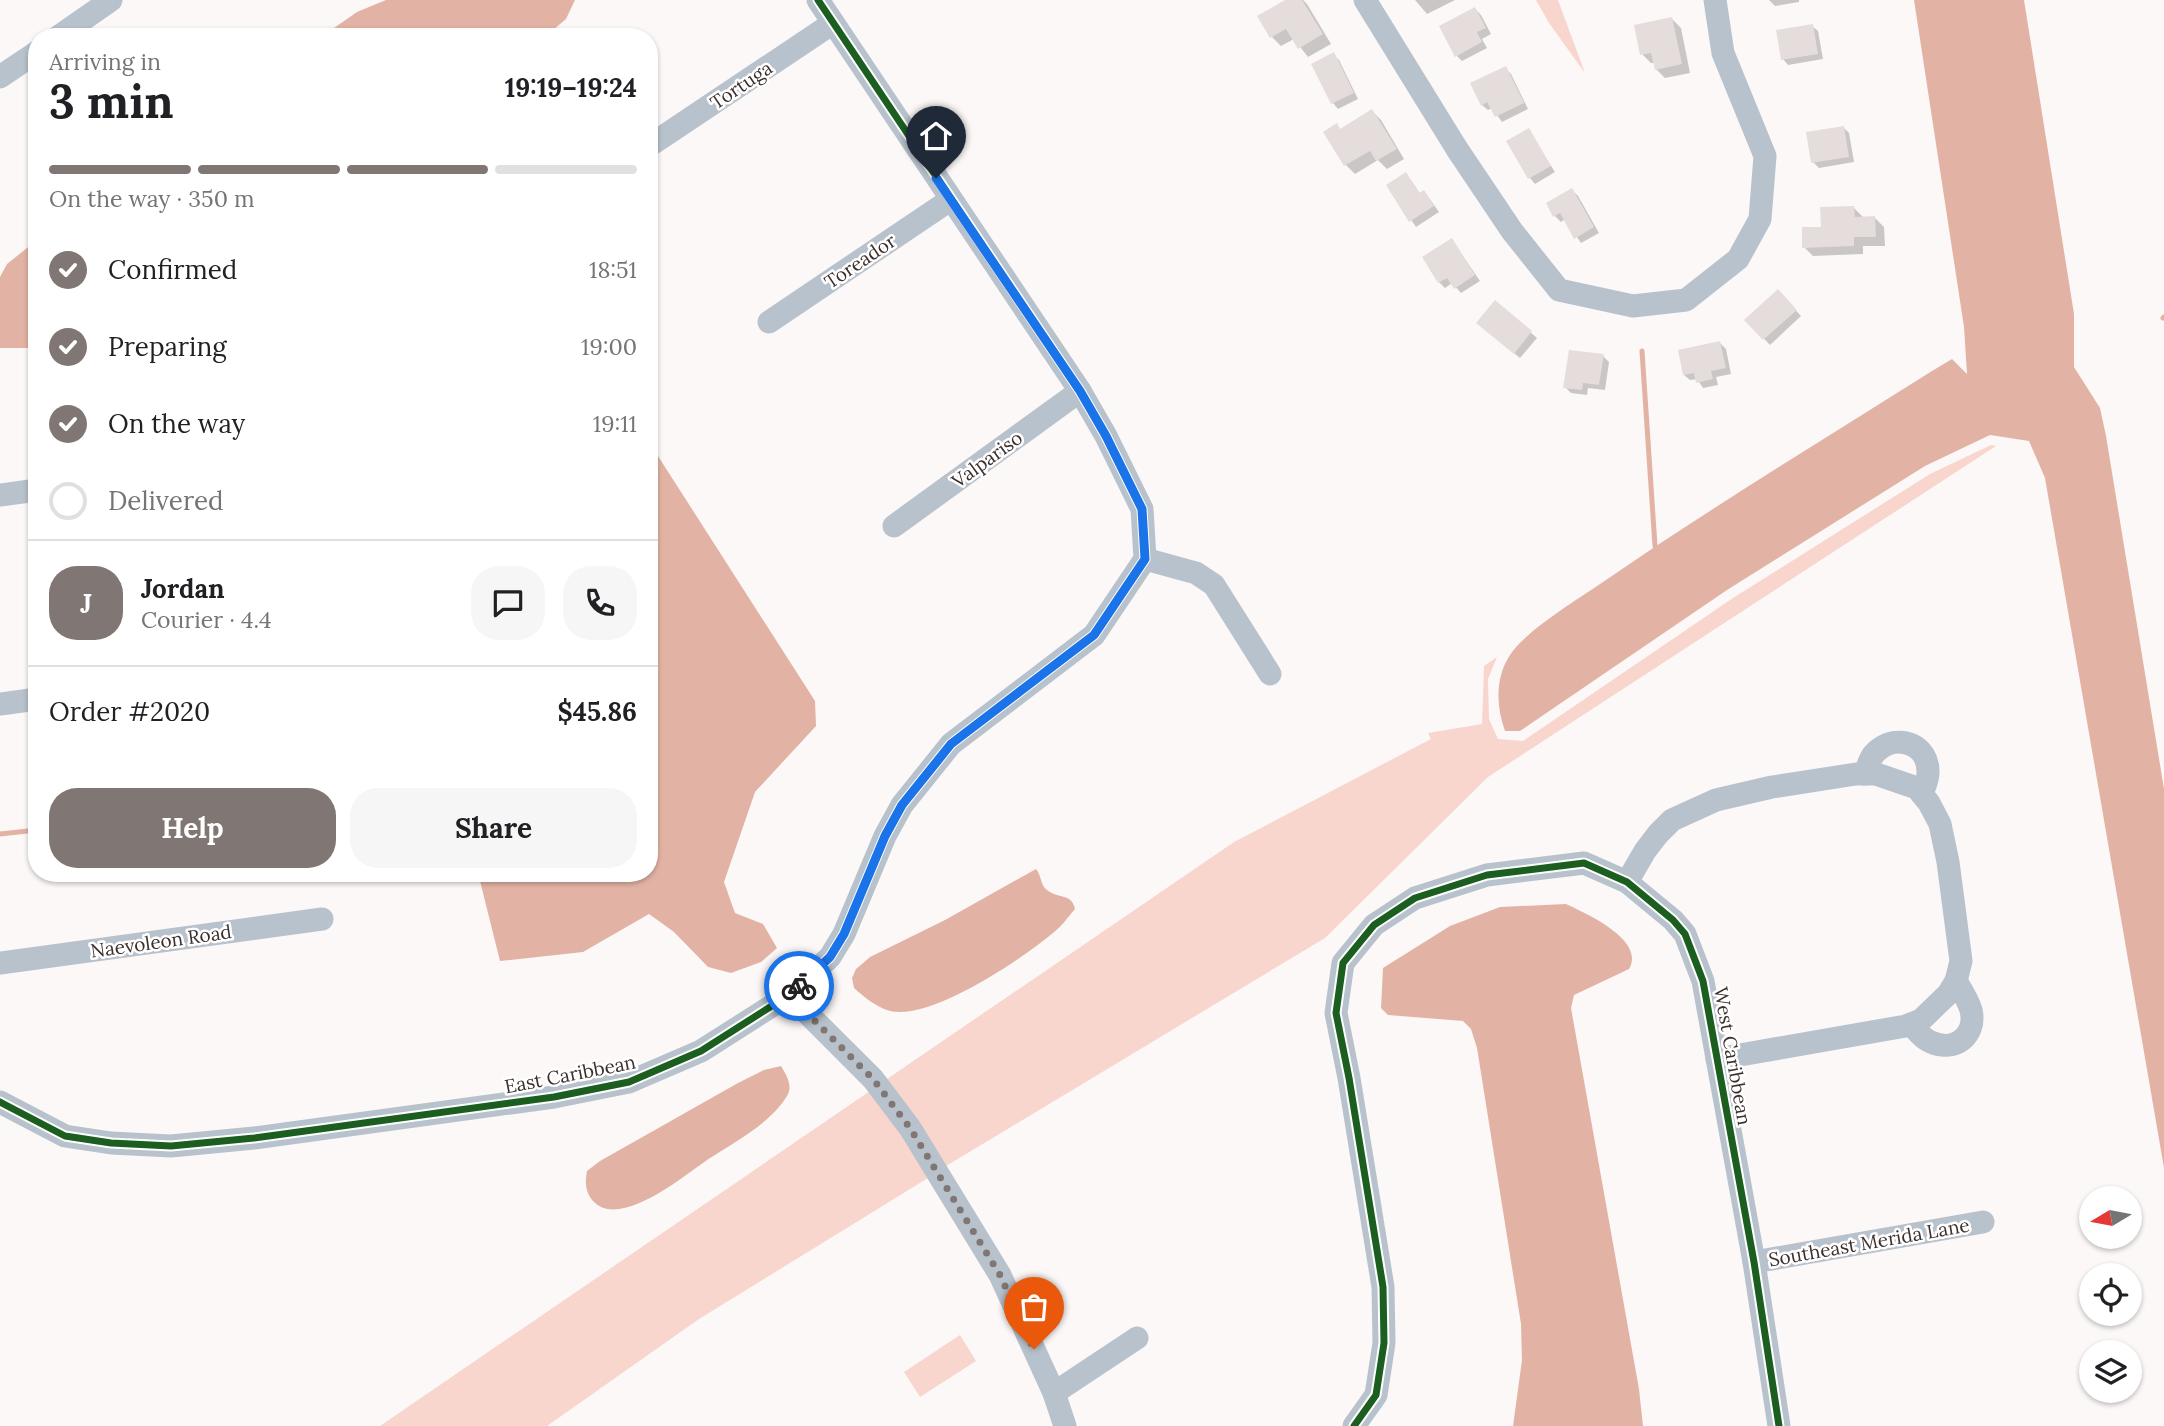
<!DOCTYPE html>
<html lang="en">
<head>
<meta charset="utf-8">
<style>
	body { margin:0; font-family:Lora,serif; background:#f6f6f6; color:#202124; height:100vh; display:flex; flex-direction:column; font-size:26px; white-space:nowrap }
	* { box-sizing:border-box; margin:0 }
	p { font-size:23px; color:#757577 }
	.icon { flex:none; width:38px; height:38px; fill:none; stroke:currentColor; stroke-width:2; stroke-linecap:round; stroke-linejoin:round }
	.map { position:relative; flex:1; overflow:hidden }
	.panel { position:absolute; left:28px; top:28px; width:630px; height:854px; display:flex; flex-direction:column; background:#fff; border-radius:28px; box-shadow:0 2px 5px #0004 }
	.panel>* { flex:none }
	.needle { width:46px; rotate:260deg }
	.controls { position:absolute; left:2079px; top:1186px; display:grid; gap:14px }
	.controls a { display:grid; place-items:center; width:63px; height:63px; border-radius:50%; background:#fff; box-shadow:0 2px 5px #0004; font-size:35px }
	.pin { position:absolute; display:grid; place-items:center; width:60px; height:60px; color:#fff; margin:-72px -30px; border-radius:50% 50% 50% 0; rotate:-45deg; box-shadow:0 0 7px #0007 }
	.pin .icon { rotate:45deg }
	.courier { position:absolute; display:grid; place-items:center; width:70px; height:70px; margin:-35px; border:5px solid #1a73e8; border-radius:50%; background:#fff; color:#222; box-shadow:0 2px 9px #0007 }
	.overview em { font-style:normal; font-weight:700 }
	.overview div { display:flex; flex-direction:column-reverse }
	.overview { display:flex; align-items:center; justify-content:space-between; height:119px; padding:0 21px }
	h1 { font-size:46px; font-weight:700; line-height:52px }
	.bar { display:grid; grid-template-columns:repeat(4,1fr); gap:10px 7px; align-content:center; height:84px; padding:0 21px }
	.bar i { height:9px; border-radius:5px; background:#e0e0e0 }
	.bar .active { background:#807673 }
	.bar p { grid-column:span 4 }
	.line { display:flex; align-items:center; gap:18px; padding:0 21px; border-top:2px solid #e0e0e0 }
	.line div { flex:1 }
	.round { display:grid; place-items:center; flex:none; width:74px; height:74px; border-radius:28px; background:#f6f6f6 }
	ol { padding:0 21px; list-style:none }
	li { display:flex; align-items:center; gap:21px; height:77px }
	li p { margin-inline-start:auto }
	li .icon { padding:7px; border-radius:50%; background:#807673; color:#fff; stroke-width:4 }
	li:last-child { color:#757577 }
	li i { width:38px; height:38px; border:4px solid #e0e0e0; border-radius:50% }
	.action { display:flex; gap:14px; margin-top:auto; padding:14px 21px }
	.action a { flex:1; height:80px; border-radius:28px; background:#807673; color:#fff; font-size:28px; font-weight:700; line-height:80px; text-align:center }
	.action a+a { background:#f6f6f6; color:#202124 }
	.map>svg:first-child { display:block }
</style>
</head>
<body>
<div class="map">
<svg width="2164" height="1426" viewBox="0 0 2164 1426">
	<rect width="100%" height="100%" fill="#fcf8f7"/>
	<g fill="#f8d6cd">
		<path d="M 1536,0 L 1558,0 L 1585,73 L 1549,23 Z"/>
		<path d="M 1991,445 L 1996,446 L 1488,777 L 1325,938 L 946,1166 L 919,1122 L 887,1079 L 1234,842 L 1431,739 L 1428,733 L 1482,724 L 1484,666 L 1497,657 L 1488,679 L 1489,719 L 1498,739 L 1523,741 L 1733,598 L 1930,474 Z"/>
		<path d="M 870,1091 L 900,1133 L 928,1178 L 699,1319 L 547,1426 L 380,1426 Z"/>
		<path d="M 960,1335 L 976,1361 L 920,1397 L 904,1372 Z"/>
	</g>
	<g fill="#e2b3a5">
		<path d="M 386,0 L 575,0 L 566,19 L 545,37 L 321,37 L 357,12 Z"/>
		<path d="M 1914,0 L 2024,0 L 2074,314 L 2074,367 L 2100,408 L 2106,436 L 2164,789 L 2164,1168 L 2045,478 L 2029,441 L 1990,435 L 1925,466 L 1727,590 L 1520,731 L 1505,731 C 1496,706 1495,678 1510,655 C 1526,630 1580,598 1606,580 C 1712,507 1823,440 1932,371 L 1952,359 L 1967,374 L 1964,327 Z"/>
		<path d="M 37,240 L 37,348 L 0,348 L 0,277 L 7,264 Z"/>
		<path d="M 649,442 L 815,701 L 816,726 L 755,792 L 724,882 L 735,913 L 763,924 L 777,948 L 761,962 L 731,973 L 708,967 L 674,932 L 649,914 L 583,952 L 500,961 L 478,873 L 649,873 Z"/>
		<path d="M 1036,869 C 1042,876 1040,885 1047,890 C 1058,899 1072,893 1075,909 C 1068,917 1062,926 1053,933 C 1022,959 931,1021 890,1011 C 876,1007 864,997 854,988 L 852,978 L 856,969 L 870,957 L 945,920 Z"/>
		<path d="M 1566,904 C 1587,914 1646,940 1629,969 L 1574,995 L 1571,1008 L 1639,1389 L 1643,1426 L 1513,1426 L 1522,1360 L 1521,1324 L 1477,1048 L 1471,1029 L 1463,1021 L 1388,1015 L 1381,1008 L 1383,968 L 1450,926 L 1500,907 Z"/>
		<path d="M 781,1066 C 787,1076 793,1086 787,1096 C 770,1124 734,1142 707,1160 C 684,1176 619,1230 593,1201 C 585,1191 585,1183 587,1171 L 600,1161 L 738,1083 L 764,1070 Z"/>
	</g>
	<g fill="#0003">
		<path d="M 1289,0 L 1303,0 L 1307,4 L 1331,44 L 1308,57 L 1294,39 L 1281,46 L 1272,37 Z"/>
		<path d="M 1415,0 L 1455,0 L 1427,14 Z"/>
		<path d="M 1769,0 L 1799,0 L 1799,2 L 1775,6 Z"/>
		<path d="M 1475,9 L 1481,15 L 1491,34 L 1482,39 L 1487,48 L 1462,61 L 1456,55 Z"/>
		<path d="M 1672,19 L 1681,28 L 1690,73 L 1665,78 L 1656,69 L 1655,63 L 1651,63 L 1642,54 Z"/>
		<path d="M 1812,26 L 1818,31 L 1823,59 L 1788,65 L 1783,59 Z"/>
		<path d="M 1333,55 L 1339,60 L 1358,99 L 1338,109 L 1333,103 Z"/>
		<path d="M 1505,68 L 1511,74 L 1528,109 L 1502,122 L 1492,108 L 1488,110 L 1482,105 Z"/>
		<path d="M 1372,111 L 1381,120 L 1404,159 L 1387,169 L 1378,160 L 1355,174 L 1346,165 L 1341,130 Z"/>
		<path d="M 1843,127 L 1849,133 L 1854,162 L 1819,168 L 1813,162 Z"/>
		<path d="M 1528,130 L 1555,172 L 1535,184 L 1530,178 L 1509,142 Z"/>
		<path d="M 1411,180 L 1420,194 L 1424,192 L 1429,198 L 1439,212 L 1416,227 L 1388,186 Z"/>
		<path d="M 1572,190 L 1578,196 L 1599,233 L 1581,243 L 1565,219 L 1561,222 L 1555,216 Z"/>
		<path d="M 1854,208 L 1863,217 L 1875,218 L 1884,227 L 1885,246 L 1863,246 L 1863,254 L 1813,256 L 1804,247 L 1823,228 Z"/>
		<path d="M 1452,240 L 1480,281 L 1461,293 L 1452,283 L 1445,288 L 1439,282 Z"/>
		<path d="M 1778,291 L 1801,316 L 1770,345 L 1746,320 Z"/>
		<path d="M 1495,302 L 1537,338 L 1520,358 L 1484,328 Z"/>
		<path d="M 1720,343 L 1726,349 L 1731,374 L 1716,377 L 1718,385 L 1703,388 L 1697,379 L 1690,380 L 1684,375 Z"/>
		<path d="M 1603,356 L 1609,362 L 1605,390 L 1588,388 L 1587,395 L 1571,393 L 1565,387 Z"/>
	</g>
	<g fill="none" stroke-linecap="round" stroke-linejoin="round">
		<g stroke="#e2b3a5" stroke-width="5">
			<path d="M 2163,318 L 2164,317"/>
			<path d="M 1642,351 L 1655,546"/>
			<path d="M 0,834 L 37,830"/>
		</g>
	</g>
	<g fill="#e4dddb">
		<path d="M 1285,0 L 1302,0 L 1323,34 L 1298,49 L 1286,29 L 1270,38 L 1257,16 Z"/>
		<path d="M 1475,7 L 1486,28 L 1477,32 L 1482,42 L 1455,57 L 1439,26 Z"/>
		<path d="M 1672,17 L 1682,64 L 1655,70 L 1651,53 L 1640,55 L 1634,25 Z"/>
		<path d="M 1813,24 L 1818,54 L 1781,60 L 1776,30 Z"/>
		<path d="M 1334,52 L 1354,93 L 1331,104 L 1311,64 Z"/>
		<path d="M 1506,66 L 1524,103 L 1495,117 L 1487,102 L 1481,106 L 1470,83 Z"/>
		<path d="M 1372,109 L 1397,149 L 1376,161 L 1370,151 L 1344,166 L 1323,132 L 1337,123 L 1340,129 Z"/>
		<path d="M 1844,126 L 1849,157 L 1811,163 L 1806,132 Z"/>
		<path d="M 1529,128 L 1551,166 L 1528,179 L 1506,141 Z"/>
		<path d="M 1406,172 L 1419,193 L 1424,190 L 1434,206 L 1409,222 L 1386,185 Z"/>
		<path d="M 1572,188 L 1594,227 L 1574,239 L 1560,213 L 1553,217 L 1546,203 Z"/>
		<path d="M 1854,206 L 1855,217 L 1875,216 L 1876,237 L 1854,237 L 1854,246 L 1802,248 L 1802,227 L 1821,227 L 1820,207 Z"/>
		<path d="M 1452,238 L 1475,275 L 1454,289 L 1447,278 L 1438,283 L 1422,257 Z"/>
		<path d="M 1778,289 L 1797,310 L 1763,340 L 1744,320 Z"/>
		<path d="M 1495,300 L 1532,331 L 1514,354 L 1476,323 Z"/>
		<path d="M 1720,341 L 1726,368 L 1711,371 L 1713,379 L 1696,383 L 1694,373 L 1683,375 L 1678,350 Z"/>
		<path d="M 1569,350 L 1604,354 L 1599,385 L 1583,383 L 1582,390 L 1563,388 Z"/>
	</g>
	<g fill="none" stroke-linecap="round" stroke-linejoin="round">
		<g stroke="#b8c2cc" stroke-width="23">
			<path d="M 1365,0 L 1457,149 L 1512,231 L 1559,290 L 1633,306 L 1686,300 L 1738,259 L 1760,219 L 1765,156 L 1723,53 L 1715,0"/>
			<path d="M 58,37 L 111,0"/>
			<path d="M 0,77 L 37,52"/>
			<path d="M 649,146 L 833,23"/>
			<path d="M 769,322 L 950,200"/>
			<path d="M 0,495 L 37,490"/>
			<path d="M 894,526 L 1080,391"/>
			<path d="M 1145,559 L 1196,573 L 1214,585 L 1270,674"/>
			<path d="M 0,704 L 37,699"/>
			<path d="M 1865,774 C 1868,765 1870,756 1878,750 C 1899,733 1929,745 1928,773 C 1928,780 1924,788 1922,794"/>
			<path d="M 1627,882 L 1645,851 L 1658,834 L 1672,820 L 1716,800 L 1772,787 L 1856,774 L 1876,774 L 1917,788 L 1929,803 L 1940,824 L 1948,862 L 1961,961 L 1956,981 L 1948,994 L 1921,1020 L 1906,1026 L 1717,1059"/>
			<path d="M 0,963 L 322,919"/>
			<path d="M 789,995 L 873,1079 L 910,1128 L 1000,1275 L 1054,1393 L 1065,1426"/>
			<path d="M 1911,1024 C 1917,1031 1923,1039 1931,1042 C 1955,1053 1977,1035 1971,1010 C 1968,1000 1962,991 1956,981"/>
			<path d="M 0,1102 L 65,1136 L 111,1143 L 171,1146 L 254,1138 L 554,1097 L 629,1082 L 701,1051 L 789,995 L 830,957 L 844,934 L 885,836 L 902,805 L 951,744 L 1094,635 L 1145,559 L 1142,509 L 1106,436 L 1080,391 L 818,0"/>
			<path d="M 1754,1262 L 1983,1222"/>
			<path d="M 1054,1393 L 1137,1338"/>
			<path d="M 1354,1426 L 1376,1395 L 1384,1343 L 1383,1287 L 1349,1078 L 1336,1013 L 1343,963 L 1374,925 L 1415,898 L 1487,875 L 1584,863 L 1627,882 L 1673,920 L 1685,934 L 1703,981 L 1754,1262 L 1779,1426"/>
		</g>
		<defs>
			<g id="cycleway">
				<path d="M 0,1102 L 65,1136 L 111,1143 L 171,1146 L 254,1138 L 554,1097 L 629,1082 L 701,1051 L 789,995 L 830,957 L 844,934 L 885,836 L 902,805 L 951,744 L 1094,635 L 1145,559 L 1142,509 L 1106,436 L 1080,391 L 818,0"/>
				<path d="M 1354,1426 L 1376,1395 L 1384,1343 L 1383,1287 L 1349,1078 L 1336,1013 L 1343,963 L 1374,925 L 1415,898 L 1487,875 L 1584,863 L 1627,882 L 1673,920 L 1685,934 L 1703,981 L 1754,1262 L 1779,1426"/>
			</g>
		</defs>
		<use href="#cycleway" stroke="#fff" stroke-width="11"/>
		<use href="#cycleway" stroke="#1b5e20" stroke-width="7"/>
	</g>
	<g fill="none" stroke-linecap="round" stroke-linejoin="round">
		<path stroke="#807673" stroke-width="7" stroke-dasharray="0 12.6" d="M 799,986 L 789,995 L 873,1079 L 910,1128 L 1000,1275 L 1034,1349"/>
		<path stroke="#1a73e8" stroke-width="9" d="M 799,986 L 830,957 L 844,934 L 885,836 L 902,805 L 951,744 L 1094,635 L 1145,559 L 1142,509 L 1106,436 L 1080,391 L 936,178"/>
	</g>
	<g text-anchor="middle" stroke-width="5" stroke-linejoin="round" paint-order="stroke">
		<g font-size="19" fill="#3d302c" stroke="#fff">
			<text transform="translate(741 85) rotate(-34)" y="7">Tortuga</text>
			<text transform="translate(860 261) rotate(-34)" y="7">Toreador</text>
			<text transform="translate(987 459) rotate(-36)" y="7">Valpariso</text>
			<text transform="translate(161 941) rotate(-8)" y="7">Naevoleon Road</text>
			<text transform="translate(1733 1056) rotate(80)" y="7">West Caribbean</text>
			<text transform="translate(570 1074) rotate(-11)" y="7">East Caribbean</text>
			<text transform="translate(1869 1242) rotate(-10)" y="7">Southeast Merida Lane</text>
		</g>
	</g>
</svg>
<div class="controls">
<a><svg class="needle" viewBox="-14 -14 28 28"><path d="M0-13l5 13h-10z" fill="#e53935"/><path d="M0 13l5-13h-10z" fill="#757577"/></svg></a>
<a><svg class="icon" aria-label="locate" viewBox="0 0 24 24"><circle cx="12" cy="12" r="6"/><path d="M12 2v4M12 18v4M2 12h4M18 12h4"/></svg></a>
<a><svg class="icon" aria-label="layers" viewBox="0 0 24 24"><path d="M12 4l9 5-9 5-9-5zM3 14l9 5 9-5"/></svg></a>
</div>
<div class="pin" style="left:1034px;top:1349px;background:#ea580c"><svg class="icon" aria-label="bag" viewBox="0 0 24 24"><path d="M5 8h14l-1 12H6zM9 8a3 3 0 0 1 6 0"/></svg></div>
<div class="pin" style="left:936px;top:178px;background:#1f2937"><svg class="icon" aria-label="home" viewBox="0 0 24 24"><path d="M3 11l9-7 9 7M6 9v11h12V9"/></svg></div>
<div class="courier" style="left:799px;top:986px"><svg class="icon" aria-label="bike" viewBox="0 0 24 24"><circle cx="6" cy="16" r="4"/><circle cx="18" cy="16" r="4"/><path d="M6 16l4-8h5l3 8M10 8l3 8H6M13 5h3"/></svg></div>
<section class="panel">
<div class="overview"><div><h1>3 min</h1><p>Arriving in</p></div><em>19:19–19:24</em></div>
<div class="bar"><i class="active"></i><i class="active"></i><i class="active"></i><i></i><p>On the way · 350 m</p></div>
<ol>
<li><svg class="icon" aria-label="check" viewBox="0 0 24 24"><path d="M5 12l5 5 9-10"/></svg>Confirmed<p>18:51</p></li>
<li><svg class="icon" aria-label="check" viewBox="0 0 24 24"><path d="M5 12l5 5 9-10"/></svg>Preparing<p>19:00</p></li>
<li><svg class="icon" aria-label="check" viewBox="0 0 24 24"><path d="M5 12l5 5 9-10"/></svg>On the way<p>19:11</p></li>
<li><i></i>Delivered</li>
</ol>
<div class="line" style="height:126px"><b class="round" style="background:#807673;color:#fff">J</b><div><b>Jordan</b><p>Courier · 4.4</p></div><a class="round"><svg class="icon" aria-label="chat" viewBox="0 0 24 24"><path d="M4 5h16v11H9l-5 4z"/></svg></a><a class="round"><svg class="icon" aria-label="phone" viewBox="0 0 24 24"><path d="M5 4h4l2 5-3 2q2 4 5 5l2-3 5 2v4C11 20 4 13 5 4z"/></svg></a></div>
<div class="line" style="height:91px"><div>Order #2020</div><b>$45.86</b></div>
<div class="action"><a>Help</a><a>Share</a></div>
</section>
</div>
</body>
</html>
